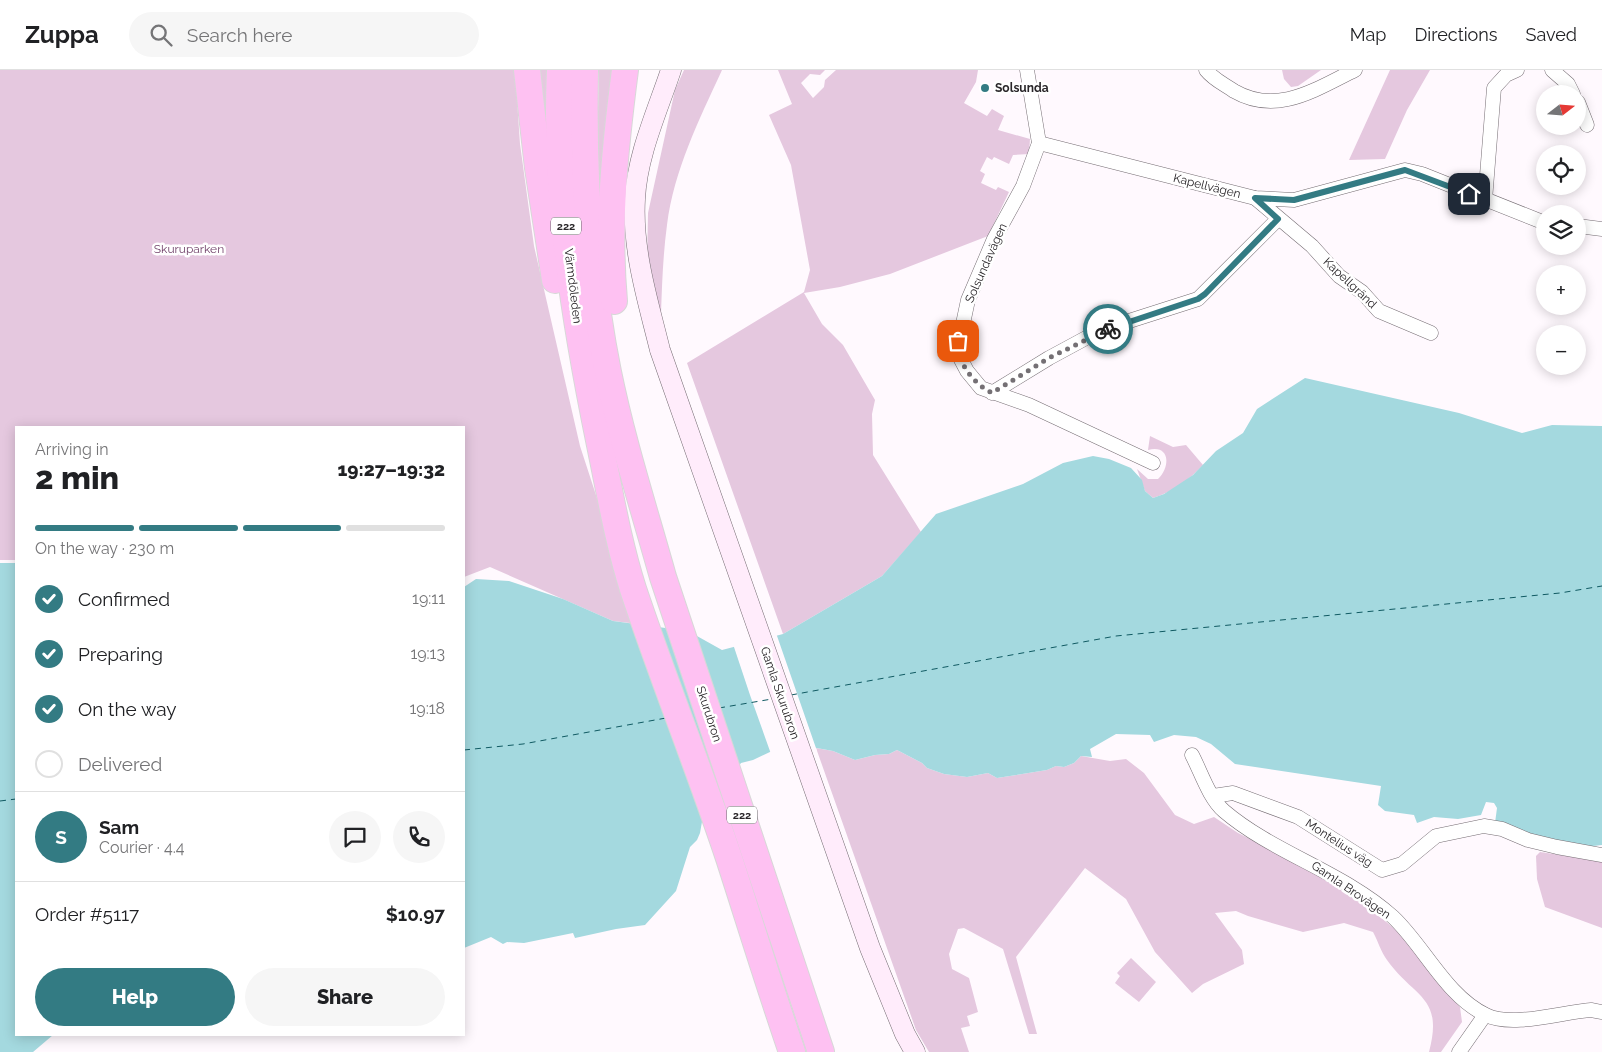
<!DOCTYPE html>
<html lang="en">
<head>
<meta charset="utf-8">
<style>
	body { margin:0; font-family:Raleway,sans-serif; background:#f6f6f6; color:#202124; height:100vh; display:flex; flex-direction:column; font-size:19px; white-space:nowrap }
	* { box-sizing:border-box; margin:0 }
	p { font-size:16px; color:#757577 }
	.icon { flex:none; width:28px; height:28px; fill:none; stroke:currentColor; stroke-width:2; stroke-linecap:round; stroke-linejoin:round }
	.map { position:relative; flex:1; overflow:hidden }
	.sheet { position:absolute; left:15px; top:356px; width:450px; height:610px; display:flex; flex-direction:column; background:#fff; border-radius:0px; box-shadow:0 2px 12px #0003 }
	.sheet>* { flex:none }
	.needle { width:32px; rotate:73deg }
	.tools { position:absolute; left:1536px; top:15px; display:grid; gap:10px }
	.tools a { display:grid; place-items:center; width:50px; height:50px; border-radius:50%; background:#fff; box-shadow:0 2px 12px #0003; font-size:25px }
	.pin { position:absolute; display:grid; place-items:center; width:42px; height:42px; color:#fff; margin:-21px; border-radius:10px; box-shadow:0 2px 8px #0006 }
	.courier { position:absolute; display:grid; place-items:center; width:50px; height:50px; margin:-25px; border:4px solid #337b83; border-radius:50%; background:#fff; color:#222; box-shadow:0 1px 6px #0007 }
	.headline em { font-style:normal; font-weight:800 }
	.headline div { display:flex; flex-direction:column-reverse }
	.headline { display:flex; align-items:center; justify-content:space-between; height:85px; padding:0 20px }
	h1 { font-size:32px; font-weight:800; line-height:38px }
	.bar { display:grid; grid-template-columns:repeat(4,1fr); gap:8px 5px; align-content:center; height:60px; padding:0 20px }
	.bar i { height:6px; border-radius:4px; background:#e0e0e0 }
	.bar .current { background:#337b83 }
	.bar p { grid-column:span 4 }
	.line { display:flex; align-items:center; gap:12px; padding:0 20px; border-top:1px solid #e0e0e0 }
	.line div { flex:1 }
	.round { display:grid; place-items:center; flex:none; width:52px; height:52px; border-radius:26px; background:#f6f6f6 }
	ol { padding:0 20px; list-style:none }
	li { display:flex; align-items:center; gap:15px; height:55px }
	li p { margin-inline-start:auto }
	li .icon { padding:5px; border-radius:50%; background:#337b83; color:#fff; stroke-width:4 }
	li:last-child { color:#757577 }
	li i { width:28px; height:28px; border:2px solid #e0e0e0; border-radius:50% }
	.cta { display:flex; gap:10px; margin-top:auto; padding:10px 20px }
	.cta a { flex:1; height:58px; border-radius:30px; background:#337b83; color:#fff; font-size:20px; font-weight:800; line-height:58px; text-align:center }
	.cta a+a { background:#f6f6f6; color:#202124 }
	header { display:flex; align-items:center; gap:30px; box-sizing:border-box; height:70px; padding:0 25px; background:#fff; border-bottom:1px solid #e0e0e0 }
	header strong { font-size:24px }
	nav { display:flex; gap:28px; margin-inline-start:auto; font-size:18px }
	.search { width:350px; height:45px; background:#f6f6f6; display:flex; align-items:center; gap:12px; box-sizing:border-box; padding:0 18px; border-radius:28px; color:#757577; font-size:19px }
	.map>svg:first-child { display:block }
</style>
</head>
<body>
<header>
<strong>Zuppa</strong>
<div class="search"><svg class="icon" aria-label="search" viewBox="0 0 24 24"><circle cx="10" cy="10" r="6"/><path d="M15 15l6 6"/></svg>Search here</div>
<nav><a>Map</a><a>Directions</a><a>Saved</a></nav>
</header>
<div class="map">
<svg width="1602" height="982" viewBox="0 0 1602 982">
	<rect width="100%" height="100%" fill="#fff9fe"/>
	<g fill="#e5c8df">
		<path d="M 0,0 L 515,0 L 520,74 L 534,176 L 580,376 L 638,554 L 613,551 L 490,497 L 464,507 L 464,358 L 16,358 L 16,490 L 0,490 Z"/>
		<path d="M 536,0 L 549,0 L 547,83 Z"/>
		<path d="M 599,0 L 617,0 L 604,201 L 597,86 Z"/>
		<path d="M 684,0 L 722,0 C 699,50 674,100 667,155 C 663,185 662,214 661,244 L 647,193 L 648,143 L 675,20 Z"/>
		<path d="M 778,0 L 825,0 L 820,5 L 810,4 L 801,13 L 813,28 L 824,17 L 825,10 L 836,0 L 978,0 L 976,12 L 964,33 L 987,46 L 992,39 L 1004,46 L 998,60 L 1030,69 L 1029,84 L 1013,85 L 1009,94 L 994,87 L 992,90 L 987,87 L 980,101 L 985,104 L 981,113 L 996,120 L 998,117 L 1009,122 L 988,166 L 890,204 L 840,217 L 804,223 L 822,254 L 843,275 L 875,330 L 872,344 L 873,385 L 921,462 L 882,506 L 783,564 L 687,293 L 804,222 L 810,200 L 791,95 L 769,45 L 792,34 Z"/>
		<path d="M 1282,0 L 1321,0 L 1298,16 L 1291,17 L 1284,9 Z"/>
		<path d="M 1390,0 L 1430,0 L 1407,40 L 1385,89 L 1349,90 Z"/>
		<path d="M 1150,366 L 1173,377 L 1186,375 L 1203,395 C 1189,410 1172,422 1153,428 L 1145,421 L 1137,399 L 1148,409 L 1158,409 C 1171,397 1170,374 1148,380 Z"/>
		<path d="M 816,678 L 833,681 L 855,690 L 875,685 L 889,684 L 897,680 L 922,693 L 927,698 L 944,704 L 967,707 L 988,703 L 997,708 L 1047,700 L 1056,696 L 1064,697 L 1074,693 L 1081,686 L 1110,691 L 1126,689 L 1144,703 L 1175,745 L 1194,754 L 1214,747 L 1238,763 L 1309,798 L 1373,841 L 1396,860 L 1460,937 L 1462,952 L 1441,982 L 1429,982 C 1444,926 1414,928 1387,890 C 1381,882 1378,871 1373,862 L 1344,853 L 1303,862 L 1248,846 L 1236,841 L 1215,843 L 1242,880 L 1244,894 L 1203,914 L 1192,923 L 1155,882 L 1126,829 L 1085,798 L 1016,887 L 1037,964 L 1029,964 L 1003,879 L 964,858 L 958,859 L 949,884 L 952,899 L 969,908 L 978,942 L 967,946 L 970,956 L 961,958 L 969,982 L 929,982 L 916,960 Z"/>
		<path d="M 1540,782 L 1602,791 L 1602,858 L 1545,837 L 1537,809 L 1536,786 Z"/>
		<path d="M 1131,888 L 1156,912 L 1139,932 L 1115,913 L 1120,906 L 1117,903 Z"/>
	</g>
	<g fill="#a4d9df">
		<path d="M 1305,308 L 1459,343 L 1522,363 L 1552,355 L 1602,356 L 1602,775 L 1584,777 L 1553,774 L 1495,753 L 1497,738 L 1494,733 L 1486,732 L 1481,745 L 1458,749 L 1434,747 L 1417,753 L 1414,745 L 1385,741 L 1378,735 L 1381,716 L 1235,694 L 1211,674 L 1196,667 L 1174,665 L 1154,672 L 1150,665 L 1116,664 L 1090,679 L 1092,687 L 1081,686 L 1074,693 L 1064,697 L 1056,696 L 1047,700 L 997,708 L 988,703 L 967,707 L 944,704 L 927,698 L 922,693 L 897,680 L 889,684 L 875,685 L 855,690 L 833,681 L 789,673 L 753,690 L 741,693 L 703,746 L 700,763 L 697,770 L 690,777 L 676,821 L 645,855 L 616,859 L 575,868 L 573,863 L 524,873 L 507,872 L 503,874 L 491,867 L 464,878 L 464,517 L 476,509 L 509,511 L 563,529 L 613,551 L 688,561 L 722,580 L 783,564 L 882,506 L 936,444 L 1023,414 L 1063,393 L 1093,386 L 1109,389 L 1131,398 L 1142,410 L 1145,421 L 1153,428 L 1164,424 L 1193,405 L 1216,381 L 1243,363 L 1257,339 Z"/>
		<path d="M 0,493 L 16,493 L 16,965 L 53,965 L 33,982 L 0,982 Z"/>
	</g>
	<path fill="#fff9fe" d="M 776,563 L 817,681 L 789,676 L 771,684 L 750,625 L 733,574 Z"/>
	<g fill="none" stroke-linecap="round" stroke-linejoin="round">
		<g stroke="#105a62" stroke-width="1" stroke-dasharray="6 5" stroke-linecap="butt">
			<path d="M 791,625 L 1116,566 L 1560,523 L 1602,516"/>
			<path d="M 719,638 L 772,629"/>
			<path d="M 464,680 L 523,674 L 666,648"/>
			<path d="M 0,731 L 16,729"/>
		</g>
		<defs>
			<g id="minor">
				<path d="M 1027,0 L 1039,73 L 1023,116 L 994,169 L 968,230 L 957,282 L 967,301 L 981,318 L 1029,335 L 1153,393"/>
				<path d="M 1206,0 C 1214,10 1224,14 1234,21 C 1277,46 1316,19 1355,0"/>
				<path d="M 1552,0 L 1568,14 L 1573,24"/>
				<path d="M 1578,32 L 1587,55"/>
				<path d="M 1039,73 L 1255,128 L 1294,130 L 1405,100 L 1422,104 L 1545,153"/>
				<path d="M 1255,128 L 1312,176 L 1339,206 L 1362,222 L 1379,241 L 1431,263"/>
				<path d="M 1485,130 L 1494,18 L 1506,5 L 1517,0"/>
				<path d="M 1578,156 L 1602,159"/>
				<path d="M 992,323 L 1049,288 L 1086,268 L 1126,252 L 1198,229 L 1278,149"/>
				<path d="M 1192,685 C 1201,702 1209,728 1224,741 C 1273,783 1343,802 1393,847 C 1424,876 1446,926 1486,945 C 1512,958 1562,942 1591,940 L 1602,942"/>
				<path d="M 1213,726 L 1233,723 L 1298,747 L 1382,800 L 1402,794 L 1436,766 L 1484,756 L 1502,759 L 1528,770 L 1557,777 L 1602,785"/>
				<path d="M 1459,982 L 1485,945"/>
			</g>
			<path id="secondary" d="M 671,0 C 657,42 637,85 635,129 C 632,181 648,231 660,280 L 870,878 L 905,964 L 915,982"/>
			<g id="motorway">
				<path d="M 527,0 L 538,98 L 555,210"/>
				<path d="M 560,0 C 554,125 575,253 600,375 C 610,423 618,472 633,519 C 663,609 699,698 729,788 C 750,853 770,918 792,982"/>
				<path d="M 585,0 C 583,100 588,204 608,302 C 622,371 644,439 663,507 L 821,982"/>
				<path d="M 614,231 C 607,153 615,77 625,0"/>
			</g>
		</defs>
		<use href="#minor" stroke="#756d73" stroke-width="15"/>
		<use href="#secondary" stroke="#756d73" stroke-width="21"/>
		<use href="#motorway" stroke="#d8d8d8" stroke-width="28"/>
		<use href="#minor" stroke="#fff" stroke-width="14"/>
		<use href="#secondary" stroke="#ffecfb" stroke-width="20"/>
		<use href="#motorway" stroke="#fec1f2" stroke-width="26"/>
	</g>
	<g fill="none" stroke-linecap="round" stroke-linejoin="round">
		<path stroke="#747074" stroke-width="5" stroke-dasharray="0 9" d="M 958,271 C 956,292 974,314 992,323 L 1049,288 L 1108,259"/>
		<path stroke="#337b83" stroke-width="6" d="M 1108,259 L 1198,229 L 1205,224 L 1278,149 L 1255,128 L 1294,130 L 1405,100 L 1469,124"/>
	</g>
	<circle fill="#337b83" stroke="#fff" stroke-width="2" cx="985" cy="18" r="5"/>
	<g text-anchor="middle" stroke-width="5" stroke-linejoin="round" paint-order="stroke">
		<g fill="#fff" stroke="#696769" stroke-width="1">
			<rect x="551" y="147.5" width="30" height="17" rx="4"/>
			<rect x="727" y="736.5" width="30" height="17" rx="4"/>
		</g>
		<g font-size="11" font-weight="bold" fill="#292629">
			<text x="566" y="160">222</text>
			<text x="742" y="749">222</text>
		</g>
		<g font-size="12" font-weight="bold" fill="#292629" stroke="#fff" text-anchor="start">
			<text x="995" y="22">Solsunda</text>
		</g>
		<g font-size="12" fill="#292629" stroke="#fff">
			<text transform="translate(1207 116) rotate(14)" y="4">Kapellvägen</text>
			<text transform="translate(986 193) rotate(-66)" y="4">Solsundavägen</text>
			<text transform="translate(1350 213) rotate(43)" y="4">Kapellgränd</text>
			<text transform="translate(573 216) rotate(83)" y="4">Värmdöleden</text>
			<text transform="translate(780 623) rotate(71)" y="4">Gamla Skurubron</text>
			<text transform="translate(709 644) rotate(72)" y="4">Skurubron</text>
			<text transform="translate(1339 773) rotate(33)" y="4">Montelius väg</text>
			<text transform="translate(1351 820) rotate(34)" y="4">Gamla Brovägen</text>
		</g>
		<g font-size="12" fill="#72436b" stroke="#fff">
			<text x="189" y="183">Skuruparken</text>
		</g>
	</g>
</svg>
<div class="tools">
<a><svg class="needle" viewBox="-14 -14 28 28"><path d="M0-13l5 13h-10z" fill="#e53935"/><path d="M0 13l5-13h-10z" fill="#757577"/></svg></a>
<a><svg class="icon" aria-label="locate" viewBox="0 0 24 24"><circle cx="12" cy="12" r="6"/><path d="M12 2v4M12 18v4M2 12h4M18 12h4"/></svg></a>
<a><svg class="icon" aria-label="layers" viewBox="0 0 24 24"><path d="M12 4l9 5-9 5-9-5zM3 14l9 5 9-5"/></svg></a>
<a>+</a>
<a>−</a>
</div>
<div class="pin" style="left:958px;top:271px;background:#ea580c"><svg class="icon" aria-label="bag" viewBox="0 0 24 24"><path d="M5 8h14l-1 12H6zM9 8a3 3 0 0 1 6 0"/></svg></div>
<div class="pin" style="left:1469px;top:124px;background:#1f2937"><svg class="icon" aria-label="home" viewBox="0 0 24 24"><path d="M3 11l9-7 9 7M6 9v11h12V9"/></svg></div>
<div class="courier" style="left:1108px;top:259px"><svg class="icon" aria-label="bike" viewBox="0 0 24 24"><circle cx="6" cy="16" r="4"/><circle cx="18" cy="16" r="4"/><path d="M6 16l4-8h5l3 8M10 8l3 8H6M13 5h3"/></svg></div>
<section class="sheet">
<div class="headline"><div><h1>2 min</h1><p>Arriving in</p></div><em>19:27–19:32</em></div>
<div class="bar"><i class="current"></i><i class="current"></i><i class="current"></i><i></i><p>On the way · 230 m</p></div>
<ol>
<li><svg class="icon" aria-label="check" viewBox="0 0 24 24"><path d="M5 12l5 5 9-10"/></svg>Confirmed<p>19:11</p></li>
<li><svg class="icon" aria-label="check" viewBox="0 0 24 24"><path d="M5 12l5 5 9-10"/></svg>Preparing<p>19:13</p></li>
<li><svg class="icon" aria-label="check" viewBox="0 0 24 24"><path d="M5 12l5 5 9-10"/></svg>On the way<p>19:18</p></li>
<li><i></i>Delivered</li>
</ol>
<div class="line" style="height:90px"><b class="round" style="background:#337b83;color:#fff">S</b><div><b>Sam</b><p>Courier · 4.4</p></div><a class="round"><svg class="icon" aria-label="chat" viewBox="0 0 24 24"><path d="M4 5h16v11H9l-5 4z"/></svg></a><a class="round"><svg class="icon" aria-label="phone" viewBox="0 0 24 24"><path d="M5 4h4l2 5-3 2q2 4 5 5l2-3 5 2v4C11 20 4 13 5 4z"/></svg></a></div>
<div class="line" style="height:65px"><div>Order #5117</div><b>$10.97</b></div>
<div class="cta"><a>Help</a><a>Share</a></div>
</section>
</div>
</body>
</html>
